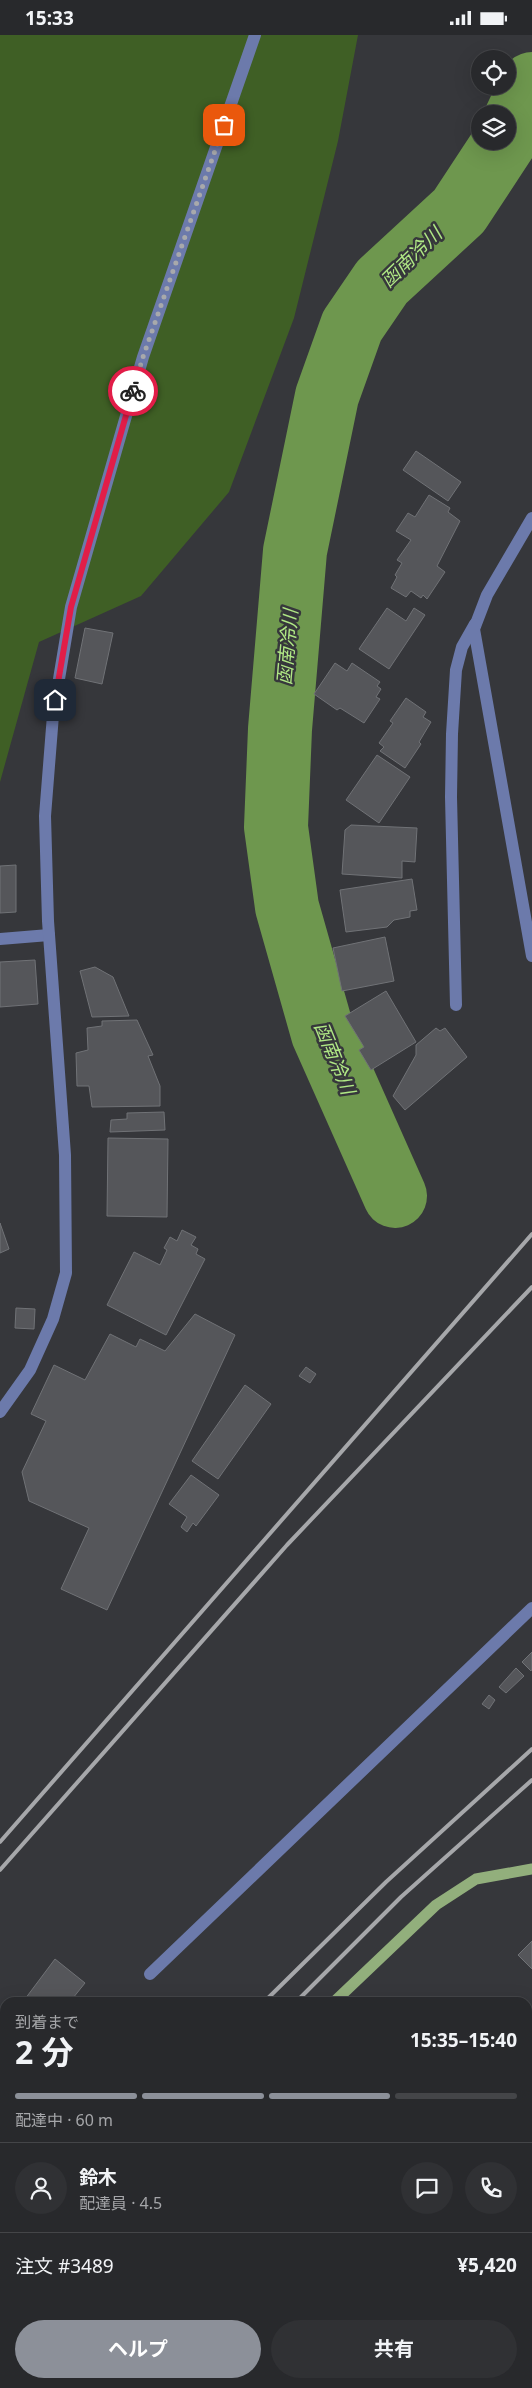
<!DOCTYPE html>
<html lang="ja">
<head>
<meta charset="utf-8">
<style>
	body { margin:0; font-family:"Noto Sans","Noto Sans JP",sans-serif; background:#303134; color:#f1f3f6; height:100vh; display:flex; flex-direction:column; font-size:19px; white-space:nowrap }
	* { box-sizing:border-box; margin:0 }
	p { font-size:16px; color:#a5a6a9 }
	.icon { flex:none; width:28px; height:28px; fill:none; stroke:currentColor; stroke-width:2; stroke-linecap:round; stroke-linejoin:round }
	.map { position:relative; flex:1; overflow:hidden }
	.sheet { position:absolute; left:0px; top:1962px; width:532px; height:391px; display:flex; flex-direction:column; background:#28292c; border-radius:15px 15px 0 0; box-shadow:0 5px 20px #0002,0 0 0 1px #444548 }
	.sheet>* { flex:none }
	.buttons { position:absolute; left:471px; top:15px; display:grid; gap:10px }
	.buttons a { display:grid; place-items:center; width:45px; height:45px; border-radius:50%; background:#28292c; box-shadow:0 5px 20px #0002,0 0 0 1px #444548; font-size:25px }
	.pin { position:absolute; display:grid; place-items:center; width:42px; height:42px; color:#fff; margin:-21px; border-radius:10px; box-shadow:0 2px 8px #0006 }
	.courier { position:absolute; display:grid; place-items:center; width:50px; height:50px; margin:-25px; border:4px solid #e11d48; border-radius:50%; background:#fff; color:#222; box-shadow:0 1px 6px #0007 }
	.head em { font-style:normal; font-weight:700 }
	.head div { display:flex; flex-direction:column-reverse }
	.head { display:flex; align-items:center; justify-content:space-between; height:85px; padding:0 15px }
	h1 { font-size:32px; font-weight:700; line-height:38px }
	.bar { display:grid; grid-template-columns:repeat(4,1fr); gap:8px 5px; align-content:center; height:60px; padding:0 15px }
	.bar i { height:6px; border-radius:4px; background:#444548 }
	.bar .on { background:#8c9099 }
	.bar p { grid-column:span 4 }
	.line { display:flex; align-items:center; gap:12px; padding:0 15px; border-top:1px solid #444548 }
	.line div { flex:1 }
	.round { display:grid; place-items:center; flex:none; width:52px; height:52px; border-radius:26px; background:#303134 }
	.button { display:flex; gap:10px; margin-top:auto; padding:10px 15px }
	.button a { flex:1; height:58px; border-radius:30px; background:#8c9099; color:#fff; font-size:20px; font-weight:700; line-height:58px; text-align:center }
	.button a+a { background:#303134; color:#f1f3f6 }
	.status { display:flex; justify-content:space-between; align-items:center; height:35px; padding:0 25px; background:#28292c; direction:ltr }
	.status svg { height:14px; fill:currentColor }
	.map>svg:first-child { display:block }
</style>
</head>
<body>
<div class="status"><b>15:33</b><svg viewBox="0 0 49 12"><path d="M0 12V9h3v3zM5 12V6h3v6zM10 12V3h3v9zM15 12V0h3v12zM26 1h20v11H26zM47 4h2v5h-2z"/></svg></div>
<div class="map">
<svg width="532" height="2353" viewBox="0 0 532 2353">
	<rect width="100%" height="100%" fill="#36373b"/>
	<g fill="#3f5f25">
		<path d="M 0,0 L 358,0 L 338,106 L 294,283 L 229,457 L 141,561 L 39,607 L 0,747 Z"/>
		<path d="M 528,2281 L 532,2284 L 532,2353 L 125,2353 L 129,2349 L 528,2349 Z"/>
	</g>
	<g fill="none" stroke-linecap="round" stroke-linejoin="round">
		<g stroke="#92af7c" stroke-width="11">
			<path d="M 333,1968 L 436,1870 L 476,1844 L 532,1834"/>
			<path d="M 0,2299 L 5,2294"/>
		</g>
		<g stroke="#6e974e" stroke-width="64">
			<path d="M 508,100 L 532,49"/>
			<path d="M 395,1161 L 323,999 L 287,872 L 276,792 L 280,694 L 295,516 L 327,361 L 352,291 L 382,247 L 459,176 L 505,106"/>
		</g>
	</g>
	<g fill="#55565a" stroke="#707276">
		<path d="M 416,416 L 461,447 L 448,466 L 403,435 Z"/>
		<path d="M 429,460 L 450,473 L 448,477 L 460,486 L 437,531 L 445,537 L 427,564 L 423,560 L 421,563 L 411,556 L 406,562 L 391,553 L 397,542 L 395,540 L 402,528 L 397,525 L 411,505 L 396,496 L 408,478 L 415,482 Z"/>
		<path d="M 387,573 L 406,586 L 414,573 L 425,580 L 389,634 L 359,614 Z"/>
		<path d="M 85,593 L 113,598 L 102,649 L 75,643 Z"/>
		<path d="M 335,628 L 347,636 L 352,628 L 380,647 L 377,651 L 381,654 L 376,662 L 380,664 L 364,688 L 340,673 L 337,675 L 314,659 Z"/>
		<path d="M 406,663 L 426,677 L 423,682 L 431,687 L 419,707 L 421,709 L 405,733 L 380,716 L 384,712 L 379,708 L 393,688 L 390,686 Z"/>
		<path d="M 377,720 L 410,742 L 379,788 L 346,765 Z"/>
		<path d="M 351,790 L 417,793 L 415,827 L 402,826 L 402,843 L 342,839 L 345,795 Z"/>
		<path d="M 16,830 L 16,877 L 0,878 L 0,831 Z"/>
		<path d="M 412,844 L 417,875 L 410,876 L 410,882 L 394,885 L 387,892 L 346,897 L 340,855 Z"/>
		<path d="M 385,902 L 394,946 L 342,956 L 333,913 Z"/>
		<path d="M 35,925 L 38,969 L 0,972 L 0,927 Z"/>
		<path d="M 95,932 L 113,942 L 129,981 L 92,982 L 80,936 Z"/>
		<path d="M 386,956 L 416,1007 L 371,1035 L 359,1015 L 364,1012 L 345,981 Z"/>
		<path d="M 137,985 L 153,1020 L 148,1021 L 160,1051 L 160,1071 L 92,1072 L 89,1051 L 77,1051 L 76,1018 L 88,1015 L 87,993 L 102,991 L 102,986 Z"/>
		<path d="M 436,993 L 440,996 L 445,993 L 467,1022 L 405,1075 L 393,1061 L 416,1020 L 416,1010 Z"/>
		<path d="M 164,1077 L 165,1095 L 110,1097 L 111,1085 L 127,1084 L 127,1078 Z"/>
		<path d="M 108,1103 L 168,1104 L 167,1182 L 107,1181 Z"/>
		<path d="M 0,1188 L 9,1214 L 0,1218 Z"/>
		<path d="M 182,1195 L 196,1202 L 191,1210 L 198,1214 L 196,1219 L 205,1224 L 166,1300 L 107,1270 L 134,1217 L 160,1230 L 167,1215 L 164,1213 L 170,1202 L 177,1206 Z"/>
		<path d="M 16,1273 L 35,1274 L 34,1294 L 15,1293 Z"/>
		<path d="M 195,1279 L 235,1300 L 107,1575 L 61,1554 L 89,1493 L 29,1466 L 22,1437 L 46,1386 L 31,1379 L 54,1330 L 85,1345 L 110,1299 L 136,1312 L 140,1304 L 165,1316 Z"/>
		<path d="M 306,1332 L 316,1339 L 310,1348 L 299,1341 Z"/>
		<path d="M 245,1350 L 271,1369 L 218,1444 L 192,1426 Z"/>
		<path d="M 191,1440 L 219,1460 L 196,1491 L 193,1488 L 187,1497 L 181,1492 L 187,1482 L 169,1469 Z"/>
		<path d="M 532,1617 L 532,1634 L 531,1636 L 522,1627 Z"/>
		<path d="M 516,1633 L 524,1641 L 506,1658 L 499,1652 Z"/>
		<path d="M 489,1660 L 495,1665 L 489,1674 L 482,1669 Z"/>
		<path d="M 532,1906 L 532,1934 L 518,1920 Z"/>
		<path d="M 55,1924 L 85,1948 L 69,1968 L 22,1968 Z"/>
		<path d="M 5,1989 L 5,2018 L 0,2015 L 0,1995 Z"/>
		<path d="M 528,2136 L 532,2141 L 532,2149 L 528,2154 Z"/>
	</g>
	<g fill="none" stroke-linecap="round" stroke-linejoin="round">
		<g stroke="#6c7aab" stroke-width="12">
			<path d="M 532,483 L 487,560 L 474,594 L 532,921"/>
			<path d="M 0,904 L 49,900"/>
			<path d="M 456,970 L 451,762 L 452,699 L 456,635 L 462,612 L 475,589"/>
			<path d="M 0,1377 L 30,1335 L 53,1284 L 66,1238 L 65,1120 L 48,886 L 45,781 L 53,680 L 71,572 L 143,322 L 255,0"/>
			<path d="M 150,1939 L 532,1573"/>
		</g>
		<g stroke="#a6a7aa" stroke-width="4">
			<path d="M 0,1807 L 532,1199"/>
			<path d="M 0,1835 L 287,1510 L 532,1252"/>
			<path d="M 263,1968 L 386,1847 L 532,1714"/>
			<path d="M 295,1968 L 401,1862 L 532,1745"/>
			<path d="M 0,2229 L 5,2224"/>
			<path d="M 0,2266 L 5,2261"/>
		</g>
	</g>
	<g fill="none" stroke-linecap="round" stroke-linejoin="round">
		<path stroke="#a8a9ab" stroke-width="5" stroke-dasharray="0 9" d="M 133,356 L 143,322 L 224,90"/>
		<path stroke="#e11d48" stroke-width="6" d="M 55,665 L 71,572 L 133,356"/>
	</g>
	<g text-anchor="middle" stroke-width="5" stroke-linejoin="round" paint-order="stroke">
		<g font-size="19" font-style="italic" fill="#b0e885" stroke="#36373b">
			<text transform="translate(411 222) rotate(-44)" y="7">函南冷川</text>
			<text transform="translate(287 612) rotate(-85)" y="7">函南冷川</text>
			<text transform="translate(335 1023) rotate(68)" y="7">函南冷川</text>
		</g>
	</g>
</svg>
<div class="buttons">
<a><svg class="icon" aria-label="locate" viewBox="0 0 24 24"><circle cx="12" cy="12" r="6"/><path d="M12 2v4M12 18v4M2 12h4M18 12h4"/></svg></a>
<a><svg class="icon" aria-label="layers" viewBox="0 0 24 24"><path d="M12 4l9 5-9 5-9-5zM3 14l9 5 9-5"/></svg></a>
</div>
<div class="pin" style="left:224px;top:90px;background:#ea580c"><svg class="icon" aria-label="bag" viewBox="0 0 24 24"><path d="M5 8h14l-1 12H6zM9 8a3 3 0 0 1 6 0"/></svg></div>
<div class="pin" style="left:55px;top:665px;background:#1f2937"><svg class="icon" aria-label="home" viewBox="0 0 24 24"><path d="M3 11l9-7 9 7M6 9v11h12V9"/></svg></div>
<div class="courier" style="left:133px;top:356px"><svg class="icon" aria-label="bike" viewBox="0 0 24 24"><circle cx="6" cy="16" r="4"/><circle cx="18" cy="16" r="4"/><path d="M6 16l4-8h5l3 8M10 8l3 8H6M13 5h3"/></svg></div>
<section class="sheet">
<div class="head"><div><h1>2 分</h1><p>到着まで</p></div><em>15:35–15:40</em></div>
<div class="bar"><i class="on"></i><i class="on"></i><i class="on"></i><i></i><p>配達中 · 60 m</p></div>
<div class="line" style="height:90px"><a class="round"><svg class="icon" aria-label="person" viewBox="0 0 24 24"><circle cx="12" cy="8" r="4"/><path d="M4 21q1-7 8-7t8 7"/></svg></a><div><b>鈴木</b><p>配達員 · 4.5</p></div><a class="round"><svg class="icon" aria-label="chat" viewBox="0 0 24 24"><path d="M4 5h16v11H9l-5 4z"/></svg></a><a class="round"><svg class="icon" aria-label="phone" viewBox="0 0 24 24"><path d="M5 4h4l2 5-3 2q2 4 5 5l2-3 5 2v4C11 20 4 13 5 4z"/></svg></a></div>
<div class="line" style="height:65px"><div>注文 #3489</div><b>¥5,420</b></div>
<div class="button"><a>ヘルプ</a><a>共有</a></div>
</section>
</div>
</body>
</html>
